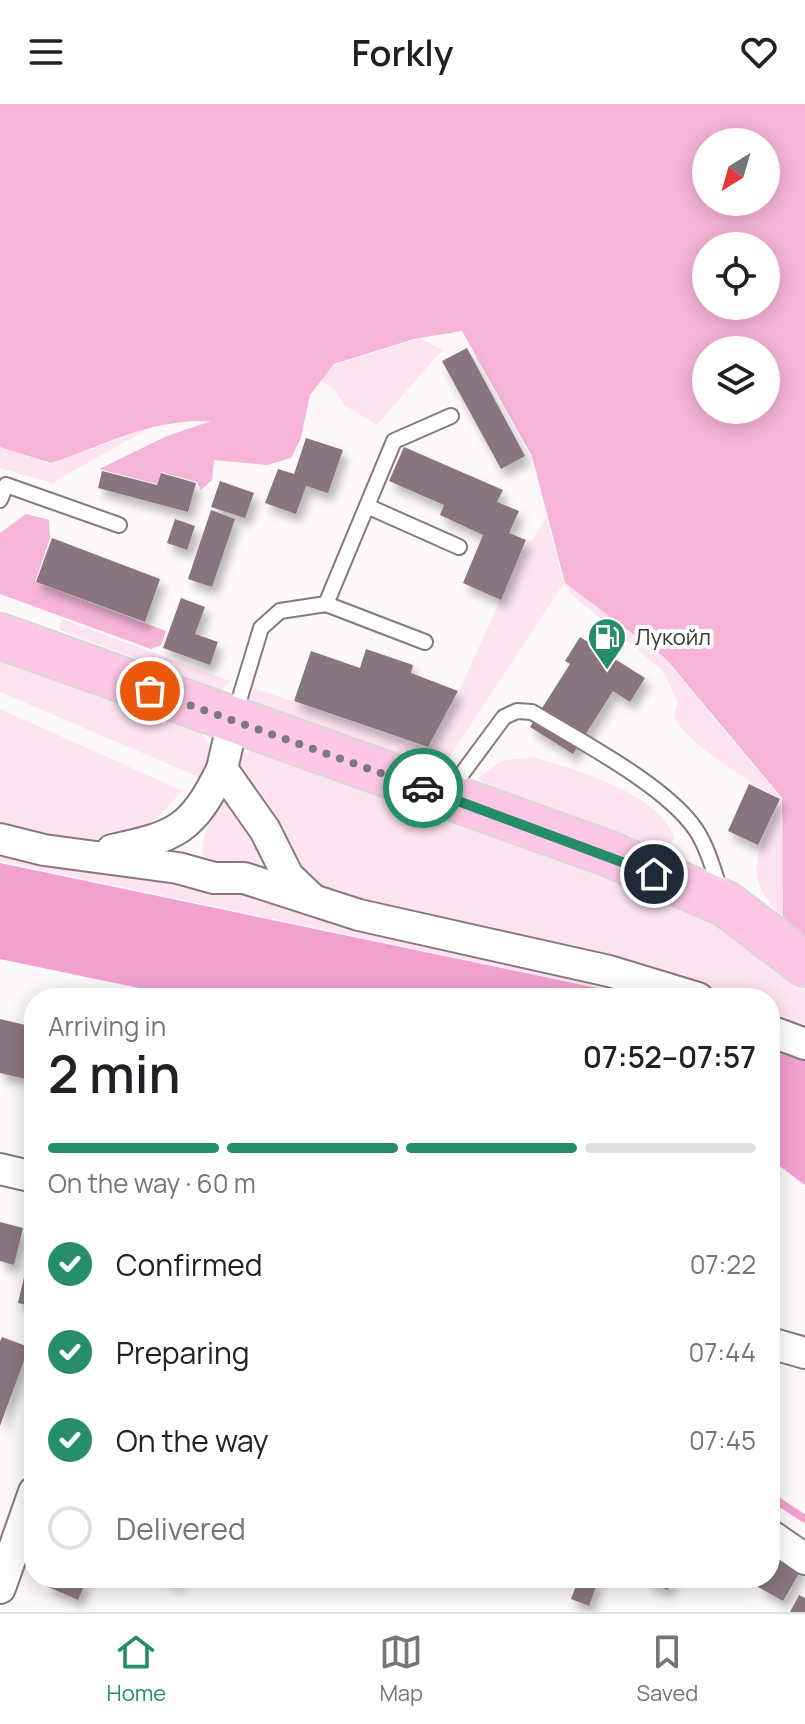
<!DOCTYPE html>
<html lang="en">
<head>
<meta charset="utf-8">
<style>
	body { margin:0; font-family:Manrope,sans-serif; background:#f6f6f6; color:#202124; height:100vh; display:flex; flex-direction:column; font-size:30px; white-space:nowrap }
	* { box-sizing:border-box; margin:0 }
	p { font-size:26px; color:#757577 }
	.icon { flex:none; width:44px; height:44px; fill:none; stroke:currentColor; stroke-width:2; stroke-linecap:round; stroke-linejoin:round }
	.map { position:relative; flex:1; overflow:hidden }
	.panel { position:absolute; left:24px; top:884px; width:756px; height:600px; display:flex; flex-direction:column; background:#fff; border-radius:32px; box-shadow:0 4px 20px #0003 }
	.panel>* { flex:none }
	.needle { width:52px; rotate:217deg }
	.tools { position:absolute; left:692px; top:24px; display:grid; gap:16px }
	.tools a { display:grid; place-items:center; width:88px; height:88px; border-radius:50%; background:#fff; box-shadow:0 4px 20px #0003; font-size:40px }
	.pin { position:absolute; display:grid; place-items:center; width:68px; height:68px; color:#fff; margin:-34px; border:4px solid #fff; border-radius:50%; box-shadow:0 2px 8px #0007 }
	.courier { position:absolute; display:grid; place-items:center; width:80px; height:80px; margin:-40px; border:6px solid #258d6a; border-radius:50%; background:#fff; color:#222; box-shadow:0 2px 10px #0007 }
	.head em { font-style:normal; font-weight:600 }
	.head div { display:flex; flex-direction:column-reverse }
	.head { display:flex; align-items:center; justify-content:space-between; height:136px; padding:0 24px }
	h1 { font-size:52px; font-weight:600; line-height:60px }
	.bar { display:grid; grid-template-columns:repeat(4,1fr); gap:12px 8px; align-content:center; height:96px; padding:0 24px }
	.bar i { height:10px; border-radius:6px; background:#e0e0e0 }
	.bar .selected { background:#258d6a }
	.bar p { grid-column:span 4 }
	ol { padding:0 24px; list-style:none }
	li { display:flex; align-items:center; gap:24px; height:88px }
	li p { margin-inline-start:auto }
	li .icon { padding:8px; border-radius:50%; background:#258d6a; color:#fff; stroke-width:4 }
	li:last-child { color:#757577 }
	li i { width:44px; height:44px; border:4px solid #e0e0e0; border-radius:50% }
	header { display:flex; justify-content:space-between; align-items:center; height:104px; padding:0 24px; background:#fff; font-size:36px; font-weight:600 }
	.menu { display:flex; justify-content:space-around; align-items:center; height:112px; border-top:2px solid #e0e0e0; background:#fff; font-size:22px; color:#757577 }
	.menu a { display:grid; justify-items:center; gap:4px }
	.menu .selected { color:#258d6a }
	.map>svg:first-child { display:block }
</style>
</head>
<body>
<header><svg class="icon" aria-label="menu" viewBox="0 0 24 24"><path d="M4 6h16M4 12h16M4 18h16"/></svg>Forkly<svg class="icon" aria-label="heart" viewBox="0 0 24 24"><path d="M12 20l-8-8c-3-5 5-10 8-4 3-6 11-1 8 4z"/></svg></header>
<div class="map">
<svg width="805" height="1508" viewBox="0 0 805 1508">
	<defs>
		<filter id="shadow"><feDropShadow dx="5" dy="8" stdDeviation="4" flood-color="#0004"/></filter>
	</defs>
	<rect width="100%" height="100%" fill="#fdf9fb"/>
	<g fill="#fee3f1">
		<path d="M 421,234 L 442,246 L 377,321 L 344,301 L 335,286 L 321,277 L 334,261 Z"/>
		<path d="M 153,322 L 52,379 L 0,364 L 0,343 L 51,360 Z"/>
		<path d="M 546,414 L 564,479 L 444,661 L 422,659 L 248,597 L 254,584 L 428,644 L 459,587 L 527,437 L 533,436 Z"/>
		<path d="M 566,480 L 665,555 L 781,695 C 757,683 682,637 674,612 L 678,598 L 663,567 L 571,490 Z"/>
		<path d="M 62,515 L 230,577 L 222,586 L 59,526 Z"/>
		<path d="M 0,551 L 202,629 L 214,651 L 201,674 L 0,588 Z"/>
		<path d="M 0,605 L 183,687 C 170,699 157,717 141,724 C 94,746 46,733 0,719 Z"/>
		<path d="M 252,646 L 623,776 L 735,826 L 793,872 L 805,887 L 805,954 L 770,934 L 770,894 L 647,894 L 0,757 L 0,742 L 294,799 L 253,686 L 238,661 L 242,650 Z"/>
		<path d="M 531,653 C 572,664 660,689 674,734 L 668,743 L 654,742 L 497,688 L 478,674 L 501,657 Z"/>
		<path d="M 226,697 L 239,700 L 265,759 L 262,765 L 204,758 C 199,733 209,715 226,697 Z"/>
		<path d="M 781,697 L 783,813 C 738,772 759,743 781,697 Z"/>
	</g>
	<g fill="#f6b4d7" fill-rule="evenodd">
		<path d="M 0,0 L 805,0 L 805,833 L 783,813 L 782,694 L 666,555 L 565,479 L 532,352 L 462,227 L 414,235 L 334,260 L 310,291 L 301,334 L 291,354 L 267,361 L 214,356 L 212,376 L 201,386 L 197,378 L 161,368 L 157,380 L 99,365 L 167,332 L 211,317 C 148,315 108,340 51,359 L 0,343 ZM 706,38 L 766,38 L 766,98 L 706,98 ZM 706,142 L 766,142 L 766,202 L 706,202 ZM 706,246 L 766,246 L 766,306 L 706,306 Z"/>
		<path d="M 26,410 L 49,416 L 50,434 L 35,478 L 166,527 L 161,541 L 151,545 L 0,490 L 0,429 Z"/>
	</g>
	<g fill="#f2a1ce">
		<path d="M 0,759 L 645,894 L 187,894 L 0,855 Z"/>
		<path d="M 770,935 L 805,955 L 805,1081 L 770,1055 Z"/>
	</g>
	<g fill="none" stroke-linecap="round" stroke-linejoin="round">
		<path stroke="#f2a1ce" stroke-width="8" d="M 770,1392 L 805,1415"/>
	</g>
	<g fill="#89757f" filter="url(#shadow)">
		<path d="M 467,244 L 525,352 L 501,365 L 442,257 Z"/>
		<path d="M 306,334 L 343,346 L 328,389 L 306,382 L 296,410 L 265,399 L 278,365 L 294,370 Z"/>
		<path d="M 404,343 L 503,386 L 497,398 L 519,407 L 509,429 L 526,436 L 501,496 L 463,479 L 483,431 L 440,411 L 444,401 L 389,377 Z"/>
		<path d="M 102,367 L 157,381 L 161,369 L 196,379 L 188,408 L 98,384 Z"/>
		<path d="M 220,377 L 254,389 L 245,414 L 211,403 Z"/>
		<path d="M 211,406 L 235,415 L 212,483 L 188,475 Z"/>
		<path d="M 175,415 L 195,422 L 187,446 L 167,439 Z"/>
		<path d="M 52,434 L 160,475 L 145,518 L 36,478 Z"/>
		<path d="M 181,494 L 205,503 L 195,530 L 218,538 L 210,561 L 163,544 Z"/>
		<path d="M 580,533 L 645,574 L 630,598 L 613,587 L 573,650 L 530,623 L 570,560 L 565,557 Z"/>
		<path d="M 366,545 L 413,561 L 411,569 L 458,587 L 428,643 L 294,597 L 311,547 L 360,564 Z"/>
		<path d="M 749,680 L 780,695 L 758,741 L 728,727 Z"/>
		<path d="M 0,915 L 34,923 L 34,977 L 0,969 Z"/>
		<path d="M 0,1118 L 23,1124 L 14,1161 L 0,1157 Z"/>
		<path d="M 28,1156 L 34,1157 L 34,1203 L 18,1199 Z"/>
		<path d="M 2,1233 L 29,1243 L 0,1322 L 0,1237 Z"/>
		<path d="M 779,1448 L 803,1463 L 783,1497 L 758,1483 L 764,1474 L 770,1474 L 770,1463 Z"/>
		<path d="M 49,1474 L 85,1474 L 87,1475 L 78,1496 L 46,1482 Z"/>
		<path d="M 161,1474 L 181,1474 L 178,1481 Z"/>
		<path d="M 579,1474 L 599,1474 L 589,1502 L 571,1495 Z"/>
		<path d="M 648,1474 L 672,1474 L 668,1486 L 646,1478 Z"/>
		<path d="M 799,1491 L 805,1494 L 805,1508 L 790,1508 Z"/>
	</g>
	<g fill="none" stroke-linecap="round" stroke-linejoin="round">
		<defs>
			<g id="lane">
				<path d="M 0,396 L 6,381 L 119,421"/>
				<path d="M 367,402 L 459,443"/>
				<path d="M 326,500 L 425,538"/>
				<path d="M 234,613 L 261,524 L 280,507 L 326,500 L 394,337 L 451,312"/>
				<path d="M 450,686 L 504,613 L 517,607 L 532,608 C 578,636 667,682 696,726 C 708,744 714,768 721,789"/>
			</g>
			<g id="street">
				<path d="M 233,617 L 222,665 L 265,726 L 288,772 L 310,793"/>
				<path d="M 0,735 L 44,746 L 178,764 L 214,774 L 244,774 L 359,811 L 609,867 L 698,894"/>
				<path d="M 112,746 C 177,732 192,726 222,665"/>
				<path d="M 770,927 L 805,940"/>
				<path d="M 0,1065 L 34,1073"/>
				<path d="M 770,1239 L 805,1249"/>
				<path d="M 770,1431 L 805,1455"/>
				<path d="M 0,1484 L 34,1388"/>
			</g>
			<path id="primary" d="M 0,532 L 607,749 L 726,800 L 805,860"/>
		</defs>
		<use href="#lane" stroke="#8a7681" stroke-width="18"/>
		<use href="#street" stroke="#8a7681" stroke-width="34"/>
		<use href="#primary" stroke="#d8d6d7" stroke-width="48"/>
		<use href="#lane" stroke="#fff" stroke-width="14"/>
		<use href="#street" stroke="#fff" stroke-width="30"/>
		<use href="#primary" stroke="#fcc8e5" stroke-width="44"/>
	</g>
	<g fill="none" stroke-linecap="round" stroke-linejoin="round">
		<path stroke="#7f787c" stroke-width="8" stroke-dasharray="0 14.4" d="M 150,587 L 423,684"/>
		<path stroke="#258d6a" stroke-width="10" d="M 423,684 L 654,770"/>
	</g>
	<defs>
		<symbol id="fuel-pin" viewBox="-11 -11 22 30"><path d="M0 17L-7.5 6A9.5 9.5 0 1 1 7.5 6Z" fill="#258d6a" stroke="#fff"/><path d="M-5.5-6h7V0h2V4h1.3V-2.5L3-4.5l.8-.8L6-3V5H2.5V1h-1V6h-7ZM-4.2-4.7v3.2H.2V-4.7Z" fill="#fff"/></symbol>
	</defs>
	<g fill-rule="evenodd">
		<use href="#fuel-pin" x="585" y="511" width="44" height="60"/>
	</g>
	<g text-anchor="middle" stroke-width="8" stroke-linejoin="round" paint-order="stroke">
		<g font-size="22" fill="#3b3337" stroke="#fff" text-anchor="start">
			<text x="635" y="541">Лукойл</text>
		</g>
	</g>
</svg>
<div class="tools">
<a><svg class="needle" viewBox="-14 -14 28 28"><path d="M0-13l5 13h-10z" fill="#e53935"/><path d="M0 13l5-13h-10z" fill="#757577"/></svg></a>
<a><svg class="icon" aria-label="locate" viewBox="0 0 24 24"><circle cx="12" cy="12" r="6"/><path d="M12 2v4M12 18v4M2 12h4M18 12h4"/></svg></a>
<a><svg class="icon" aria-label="layers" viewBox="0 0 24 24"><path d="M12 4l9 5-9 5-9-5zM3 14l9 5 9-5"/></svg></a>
</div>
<div class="pin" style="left:150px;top:587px;background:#ea580c"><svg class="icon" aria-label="bag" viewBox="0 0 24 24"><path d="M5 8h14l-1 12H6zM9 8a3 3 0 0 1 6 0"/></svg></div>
<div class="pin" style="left:654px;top:770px;background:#1f2937"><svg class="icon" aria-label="home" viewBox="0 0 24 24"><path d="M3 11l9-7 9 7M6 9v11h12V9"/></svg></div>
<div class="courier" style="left:423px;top:684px"><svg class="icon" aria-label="car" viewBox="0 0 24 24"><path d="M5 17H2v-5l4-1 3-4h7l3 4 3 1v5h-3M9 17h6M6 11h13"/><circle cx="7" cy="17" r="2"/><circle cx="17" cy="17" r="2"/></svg></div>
<section class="panel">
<div class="head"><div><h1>2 min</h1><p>Arriving in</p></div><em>07:52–07:57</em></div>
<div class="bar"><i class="selected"></i><i class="selected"></i><i class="selected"></i><i></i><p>On the way · 60 m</p></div>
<ol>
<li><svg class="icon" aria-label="check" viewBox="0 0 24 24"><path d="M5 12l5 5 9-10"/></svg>Confirmed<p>07:22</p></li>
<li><svg class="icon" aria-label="check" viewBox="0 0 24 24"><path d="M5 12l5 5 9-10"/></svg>Preparing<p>07:44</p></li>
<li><svg class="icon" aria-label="check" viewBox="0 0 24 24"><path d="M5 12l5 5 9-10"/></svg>On the way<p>07:45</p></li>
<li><i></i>Delivered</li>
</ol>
</section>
</div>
<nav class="menu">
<a class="selected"><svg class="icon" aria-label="home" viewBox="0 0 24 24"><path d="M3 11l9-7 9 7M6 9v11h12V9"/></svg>Home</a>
<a><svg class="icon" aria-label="map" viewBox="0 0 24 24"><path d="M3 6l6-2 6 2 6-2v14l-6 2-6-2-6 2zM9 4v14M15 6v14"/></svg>Map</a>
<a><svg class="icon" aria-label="saved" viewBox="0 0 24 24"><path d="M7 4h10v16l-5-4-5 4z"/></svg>Saved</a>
</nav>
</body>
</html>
